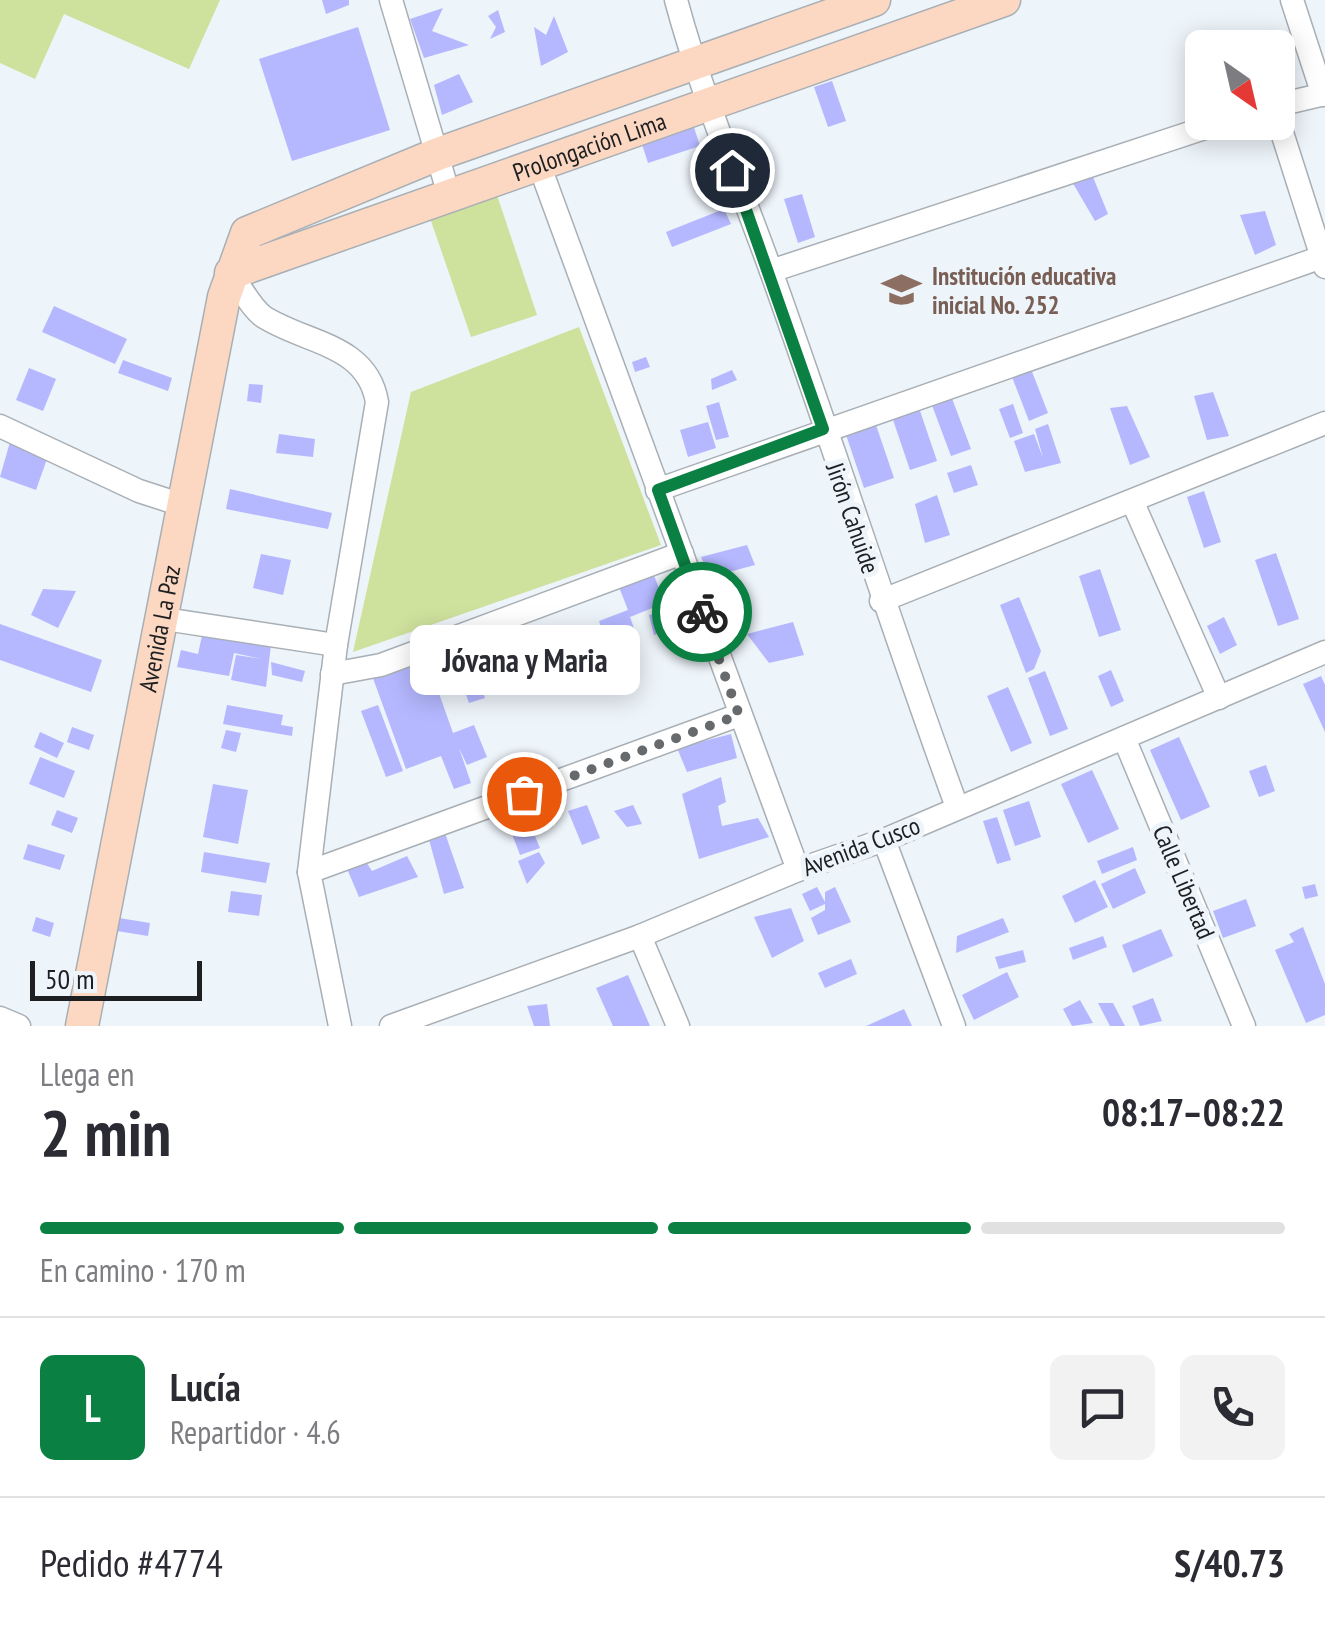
<!DOCTYPE html>
<html lang="es">
<head>
<meta charset="utf-8">
<style>
	body { margin:0; font-family:"PT Sans Narrow",sans-serif; background:#f2f2f3; color:#2b2b33; height:100vh; display:flex; flex-direction:column; font-size:38px; white-space:nowrap }
	* { box-sizing:border-box; margin:0 }
	p { font-size:32px; color:#7c7c81 }
	.icon { flex:none; width:55px; height:55px; fill:none; stroke:currentColor; stroke-width:2; stroke-linecap:round; stroke-linejoin:round }
	.map { position:relative; height:1026px; overflow:hidden }
	.sheet { display:flex; flex-direction:column; background:#fff; flex:1 }
	.sheet>* { flex:none }
	.needle { width:65px; rotate:146deg }
	.controls { position:absolute; left:1185px; top:30px; display:grid; gap:20px }
	.controls a { display:grid; place-items:center; width:110px; height:110px; border-radius:15px; background:#fff; box-shadow:0 5px 25px #0003; font-size:50px }
	.scale { position:absolute; left:30px; bottom:25px; width:172px; box-sizing:border-box; padding-left:10px; border:5px solid #1d1f21; border-top:0; font-size:28px; line-height:35px; white-space:nowrap; color:#1d1f21; -webkit-text-stroke:8px #edf4fa; paint-order:stroke }
	.pin { position:absolute; display:grid; place-items:center; width:85px; height:85px; color:#fff; margin:-42px; border:5px solid #fff; border-radius:50%; box-shadow:0 2px 10px #0007 }
	.courier { position:absolute; display:grid; place-items:center; width:100px; height:100px; margin:-50px; border:8px solid #0b8043; border-radius:50%; background:#fff; color:#222; box-shadow:0 2px 12px #0007 }
	.bubble { position:absolute; height:70px; border-radius:15px; background:#fff; box-shadow:0 5px 25px #0003; font-size:32px; font-weight:600; line-height:70px; text-align:center }
	.overview em { font-style:normal; font-weight:600 }
	.overview div { display:flex; flex-direction:column-reverse }
	.overview { display:flex; align-items:center; justify-content:space-between; height:170px; padding:0 40px }
	h1 { font-size:65px; font-weight:600; line-height:75px }
	.bar { display:grid; grid-template-columns:repeat(4,1fr); gap:15px 10px; align-content:center; height:120px; padding:0 40px }
	.bar i { height:12px; border-radius:8px; background:#e1e1e2 }
	.bar .current { background:#0b8043 }
	.bar p { grid-column:span 4 }
	.line { display:flex; align-items:center; gap:25px; padding:0 40px; border-top:2px solid #e1e1e2 }
	.line div { flex:1 }
	.round { display:grid; place-items:center; flex:none; width:105px; height:105px; border-radius:15px; background:#f2f2f3 }
	.map>svg:first-child { display:block }
</style>
</head>
<body>
<div class="map">
<svg width="1325" height="1026" viewBox="0 0 1325 1026">
	<rect width="100%" height="100%" fill="#edf4fa"/>
	<g fill="#cee19d">
		<path d="M 0,0 L 220,0 L 189,69 L 64,14 L 35,79 L 0,63 Z"/>
		<path d="M 497,195 L 537,315 L 471,337 L 430,218 Z"/>
		<path d="M 579,327 L 661,545 L 353,652 L 411,392 Z"/>
	</g>
	<g fill="#b5b8ff">
		<path d="M 322,0 L 349,0 L 349,5 L 326,14 Z"/>
		<path d="M 443,8 L 432,31 L 469,45 L 424,58 L 410,19 Z"/>
		<path d="M 498,10 L 505,32 L 490,39 L 496,27 L 488,16 Z"/>
		<path d="M 554,16 L 568,52 L 541,66 L 534,27 L 546,35 Z"/>
		<path d="M 358,27 L 390,130 L 292,161 L 259,59 Z"/>
		<path d="M 459,74 L 473,102 L 442,115 L 434,85 Z"/>
		<path d="M 832,81 L 846,121 L 828,127 L 814,87 Z"/>
		<path d="M 692,121 L 700,146 L 648,163 L 640,138 Z"/>
		<path d="M 1093,177 L 1108,214 L 1095,221 L 1071,180 Z"/>
		<path d="M 802,194 L 815,237 L 798,243 L 784,199 Z"/>
		<path d="M 724,209 L 731,224 L 672,247 L 666,232 Z"/>
		<path d="M 1265,211 L 1276,245 L 1255,255 L 1240,215 Z"/>
		<path d="M 54,306 L 127,339 L 115,364 L 42,332 Z"/>
		<path d="M 646,357 L 650,367 L 635,372 L 632,362 Z"/>
		<path d="M 123,360 L 172,378 L 168,391 L 118,373 Z"/>
		<path d="M 29,368 L 56,379 L 43,411 L 16,400 Z"/>
		<path d="M 1031,369 L 1048,413 L 1029,421 L 1012,377 Z"/>
		<path d="M 732,370 L 737,380 L 712,390 L 711,379 Z"/>
		<path d="M 249,384 L 263,385 L 261,403 L 247,401 Z"/>
		<path d="M 1213,392 L 1229,436 L 1207,440 L 1194,396 Z"/>
		<path d="M 950,393 L 971,449 L 951,456 L 930,400 Z"/>
		<path d="M 719,402 L 729,437 L 716,440 L 706,406 Z"/>
		<path d="M 917,402 L 937,461 L 910,470 L 890,411 Z"/>
		<path d="M 1013,404 L 1023,433 L 1010,438 L 999,409 Z"/>
		<path d="M 1127,406 L 1150,457 L 1130,465 L 1110,408 Z"/>
		<path d="M 874,419 L 894,478 L 864,488 L 844,429 Z"/>
		<path d="M 708,422 L 716,448 L 688,457 L 680,430 Z"/>
		<path d="M 1048,424 L 1061,463 L 1025,472 L 1014,441 L 1034,434 L 1043,458 L 1035,429 Z"/>
		<path d="M 279,434 L 315,439 L 313,457 L 276,453 Z"/>
		<path d="M 10,442 L 48,456 L 36,490 L 0,477 Z"/>
		<path d="M 971,465 L 978,485 L 954,493 L 947,473 Z"/>
		<path d="M 230,489 L 332,513 L 328,529 L 226,509 Z"/>
		<path d="M 1204,491 L 1221,542 L 1204,548 L 1187,497 Z"/>
		<path d="M 937,495 L 950,535 L 925,543 L 915,504 Z"/>
		<path d="M 747,545 L 755,565 L 710,577 L 701,557 Z"/>
		<path d="M 1276,553 L 1299,619 L 1278,626 L 1255,560 Z"/>
		<path d="M 261,554 L 291,560 L 283,595 L 253,588 Z"/>
		<path d="M 1100,569 L 1121,630 L 1099,637 L 1079,576 Z"/>
		<path d="M 653,573 L 665,603 L 630,617 L 640,645 L 610,655 L 599,621 L 628,610 L 619,587 Z"/>
		<path d="M 43,589 L 76,591 L 58,628 L 31,615 Z"/>
		<path d="M 1019,597 L 1041,651 L 1034,669 L 1026,673 L 1000,605 Z"/>
		<path d="M 670,609 L 675,629 L 654,635 L 649,615 Z"/>
		<path d="M 1224,617 L 1237,645 L 1220,654 L 1207,626 Z"/>
		<path d="M 503,621 L 520,672 L 505,678 L 488,626 Z"/>
		<path d="M 793,622 L 804,655 L 769,663 L 747,634 Z"/>
		<path d="M 0,624 L 102,660 L 91,692 L 0,660 Z"/>
		<path d="M 203,631 L 271,645 L 266,687 L 231,680 L 236,655 L 262,659 L 234,653 L 229,676 L 177,667 L 181,650 L 198,654 Z"/>
		<path d="M 555,633 L 557,640 L 572,634 L 580,659 L 566,665 L 562,659 L 525,670 L 520,654 L 537,650 L 534,639 Z"/>
		<path d="M 424,651 L 453,733 L 474,725 L 487,757 L 467,765 L 459,748 L 471,783 L 454,789 L 441,756 L 406,769 L 370,670 Z"/>
		<path d="M 271,662 L 305,671 L 302,682 L 272,675 Z"/>
		<path d="M 476,669 L 485,698 L 469,703 L 459,675 Z"/>
		<path d="M 1111,670 L 1124,701 L 1111,707 L 1098,676 Z"/>
		<path d="M 1045,671 L 1068,729 L 1050,736 L 1028,678 Z"/>
		<path d="M 1321,676 L 1325,685 L 1325,732 L 1303,684 Z"/>
		<path d="M 1008,687 L 1032,743 L 1011,752 L 987,696 Z"/>
		<path d="M 227,705 L 283,715 L 281,725 L 293,727 L 292,736 L 223,724 Z"/>
		<path d="M 378,705 L 403,771 L 386,777 L 361,711 Z"/>
		<path d="M 72,727 L 94,735 L 89,750 L 67,742 Z"/>
		<path d="M 226,730 L 241,733 L 236,752 L 221,748 Z"/>
		<path d="M 40,732 L 64,743 L 57,758 L 34,747 Z"/>
		<path d="M 731,734 L 737,758 L 687,772 L 677,748 Z"/>
		<path d="M 1179,737 L 1210,807 L 1181,820 L 1150,750 Z"/>
		<path d="M 40,757 L 75,771 L 64,798 L 29,784 Z"/>
		<path d="M 1266,765 L 1275,791 L 1259,797 L 1249,771 Z"/>
		<path d="M 1092,770 L 1119,829 L 1088,843 L 1061,784 Z"/>
		<path d="M 721,777 L 726,802 L 718,806 L 722,826 L 758,818 L 769,837 L 699,859 L 682,794 Z"/>
		<path d="M 213,784 L 248,790 L 238,844 L 203,837 Z"/>
		<path d="M 1029,801 L 1041,837 L 1015,846 L 1003,810 Z"/>
		<path d="M 587,805 L 600,838 L 582,845 L 568,811 Z"/>
		<path d="M 633,805 L 642,824 L 627,827 L 614,811 Z"/>
		<path d="M 57,810 L 78,818 L 72,833 L 51,825 Z"/>
		<path d="M 524,810 L 540,848 L 520,855 L 506,818 Z"/>
		<path d="M 997,817 L 1011,860 L 997,864 L 983,821 Z"/>
		<path d="M 445,833 L 464,888 L 444,894 L 428,836 Z"/>
		<path d="M 28,844 L 65,855 L 60,870 L 23,859 Z"/>
		<path d="M 1133,847 L 1137,860 L 1102,874 L 1097,861 Z"/>
		<path d="M 204,852 L 270,863 L 266,883 L 201,872 Z"/>
		<path d="M 539,852 L 545,863 L 527,884 L 518,861 Z"/>
		<path d="M 407,856 L 418,877 L 359,897 L 345,864 L 363,857 L 372,871 Z"/>
		<path d="M 1135,868 L 1146,893 L 1113,909 L 1101,884 Z"/>
		<path d="M 1095,880 L 1108,907 L 1075,923 L 1062,896 Z"/>
		<path d="M 1315,884 L 1318,896 L 1305,899 L 1302,887 Z"/>
		<path d="M 817,887 L 825,902 L 825,892 L 835,887 L 851,922 L 818,935 L 811,918 L 825,910 L 825,904 L 810,911 L 802,894 Z"/>
		<path d="M 231,891 L 262,895 L 259,916 L 228,912 Z"/>
		<path d="M 1246,899 L 1256,926 L 1223,938 L 1213,911 Z"/>
		<path d="M 791,908 L 804,941 L 772,958 L 754,917 Z"/>
		<path d="M 36,917 L 54,923 L 50,937 L 32,931 Z"/>
		<path d="M 119,918 L 150,923 L 148,936 L 117,931 Z"/>
		<path d="M 1003,918 L 1009,932 L 956,953 L 957,936 Z"/>
		<path d="M 1303,927 L 1325,984 L 1325,1015 L 1306,1023 L 1275,950 L 1294,942 L 1289,934 Z"/>
		<path d="M 1161,929 L 1173,956 L 1133,973 L 1122,945 Z"/>
		<path d="M 1103,936 L 1107,947 L 1073,960 L 1069,948 Z"/>
		<path d="M 1023,950 L 1026,962 L 999,969 L 995,957 Z"/>
		<path d="M 851,959 L 857,974 L 825,988 L 818,973 Z"/>
		<path d="M 1007,972 L 1019,997 L 974,1020 L 962,995 Z"/>
		<path d="M 628,975 L 650,1026 L 613,1026 L 596,988 Z"/>
		<path d="M 1153,998 L 1162,1021 L 1140,1026 L 1132,1006 Z"/>
		<path d="M 1080,1000 L 1093,1023 L 1072,1026 L 1063,1009 Z"/>
		<path d="M 1098,1003 L 1113,1003 L 1125,1026 L 1110,1026 Z"/>
		<path d="M 547,1004 L 550,1026 L 534,1026 L 527,1006 Z"/>
		<path d="M 904,1009 L 912,1026 L 866,1026 Z"/>
	</g>
	<g fill="none" stroke-linecap="round" stroke-linejoin="round">
		<defs>
			<g id="street">
				<path d="M 391,0 L 449,195"/>
				<path d="M 676,0 C 701,93 738,180 771,271 C 835,449 892,630 957,807"/>
				<path d="M 1292,0 L 1323,95"/>
				<path d="M 1278,105 L 1325,94"/>
				<path d="M 1278,120 L 1325,267"/>
				<path d="M 540,167 L 798,870"/>
				<path d="M 771,271 L 1223,122"/>
				<path d="M 231,273 C 240,286 251,308 264,317 C 307,344 367,344 377,402 L 336,645 L 309,872 L 340,1026"/>
				<path d="M 0,426 L 139,491 L 182,505"/>
				<path d="M 657,490 L 1322,257"/>
				<path d="M 1133,503 L 1219,698"/>
				<path d="M 881,601 L 1325,423"/>
				<path d="M 165,619 L 336,645"/>
				<path d="M 332,674 L 381,665 L 682,553"/>
				<path d="M 1124,738 L 1244,1026"/>
				<path d="M 884,840 L 954,1026"/>
				<path d="M 309,872 L 739,715"/>
				<path d="M 640,936 L 678,1026"/>
				<path d="M 0,1018 L 19,1026"/>
				<path d="M 391,1026 L 640,936 L 798,870 L 884,840 L 1325,652"/>
			</g>
			<g id="secondary">
				<path id="s1" d="M 231,273 L 1004,0"/>
				<path id="s2" d="M 82,1026 L 224,297 L 247,233 L 438,154 L 874,0"/>
			</g>
		</defs>
		<use href="#street" stroke="#a8afb5" stroke-width="25"/>
		<use href="#secondary" stroke="#a8afb5" stroke-width="35"/>
		<use href="#street" stroke="#fff" stroke-width="22"/>
		<use href="#secondary" stroke="#fcd8c3" stroke-width="32"/>
	</g>
	<g fill="none" stroke-linecap="round" stroke-linejoin="round">
		<path stroke="#666a6d" stroke-width="10" stroke-dasharray="0 18" d="M 524,794 L 739,715 L 702,612"/>
		<path stroke="#0b8043" stroke-width="12" d="M 702,612 L 658,490 L 823,429 L 732,170"/>
	</g>
	<defs>
		<symbol id="school-bare" viewBox="-9 -9 18 18"><path d="M0-5L7-2L0 1L-7-2ZM-4 1L0 2.5L4 1V4Q0 6-4 4Z" fill="#8d6e63" stroke="#edf4fa" stroke-width="2.5" paint-order="stroke"/></symbol>
	</defs>
	<g fill-rule="evenodd">
		<use href="#school-bare" x="874" y="262" width="55" height="55"/>
	</g>
	<g text-anchor="middle" stroke-width="10" stroke-linejoin="round" paint-order="stroke">
		<g font-size="25" fill="#1d1f21" stroke="#edf4fa">
			<text dy="9" stroke="none"><textPath href="#s1" startOffset="380">Prolongación Lima</textPath></text>
			<text transform="translate(853 518) rotate(71)" y="9">Jirón Cahuide</text>
			<text dy="9" stroke="none"><textPath href="#s2" startOffset="405">Avenida La Paz</textPath></text>
			<text transform="translate(861 846) rotate(-21)" y="9">Avenida Cusco</text>
			<text transform="translate(1184 882) rotate(67)" y="9">Calle Libertad</text>
		</g>
		<g font-size="25" font-weight="bold" fill="#785e54" stroke="#edf4fa" text-anchor="start">
			<text x="932" y="285">Institución educativa<tspan x="932" dy="29">inicial No. 252</tspan></text>
		</g>
	</g>
</svg>
<div class="controls">
<a><svg class="needle" viewBox="-14 -14 28 28"><path d="M0-13l5 13h-10z" fill="#e53935"/><path d="M0 13l5-13h-10z" fill="#7c7c81"/></svg></a>
</div>
<div class="scale">50 m</div>
<div class="pin" style="left:524px;top:794px;background:#ea580c"><svg class="icon" aria-label="bag" viewBox="0 0 24 24"><path d="M5 8h14l-1 12H6zM9 8a3 3 0 0 1 6 0"/></svg></div>
<div class="pin" style="left:732px;top:170px;background:#1f2937"><svg class="icon" aria-label="home" viewBox="0 0 24 24"><path d="M3 11l9-7 9 7M6 9v11h12V9"/></svg></div>
<div class="courier" style="left:702px;top:612px"><svg class="icon" aria-label="bike" viewBox="0 0 24 24"><circle cx="6" cy="16" r="4"/><circle cx="18" cy="16" r="4"/><path d="M6 16l4-8h5l3 8M10 8l3 8H6M13 5h3"/></svg></div>
<div class="bubble" style="left:410px;top:625px;width:230px">Jóvana y Maria</div>
</div>
<section class="sheet">
<div class="overview"><div><h1>2 min</h1><p>Llega en</p></div><em>08:17–08:22</em></div>
<div class="bar"><i class="current"></i><i class="current"></i><i class="current"></i><i></i><p>En camino · 170 m</p></div>
<div class="line" style="height:180px"><b class="round" style="background:#0b8043;color:#fff">L</b><div><b>Lucía</b><p>Repartidor · 4.6</p></div><a class="round"><svg class="icon" aria-label="chat" viewBox="0 0 24 24"><path d="M4 5h16v11H9l-5 4z"/></svg></a><a class="round"><svg class="icon" aria-label="phone" viewBox="0 0 24 24"><path d="M5 4h4l2 5-3 2q2 4 5 5l2-3 5 2v4C11 20 4 13 5 4z"/></svg></a></div>
<div class="line" style="height:130px"><div>Pedido #4774</div><b>S/40.73</b></div>
</section>
</body>
</html>
